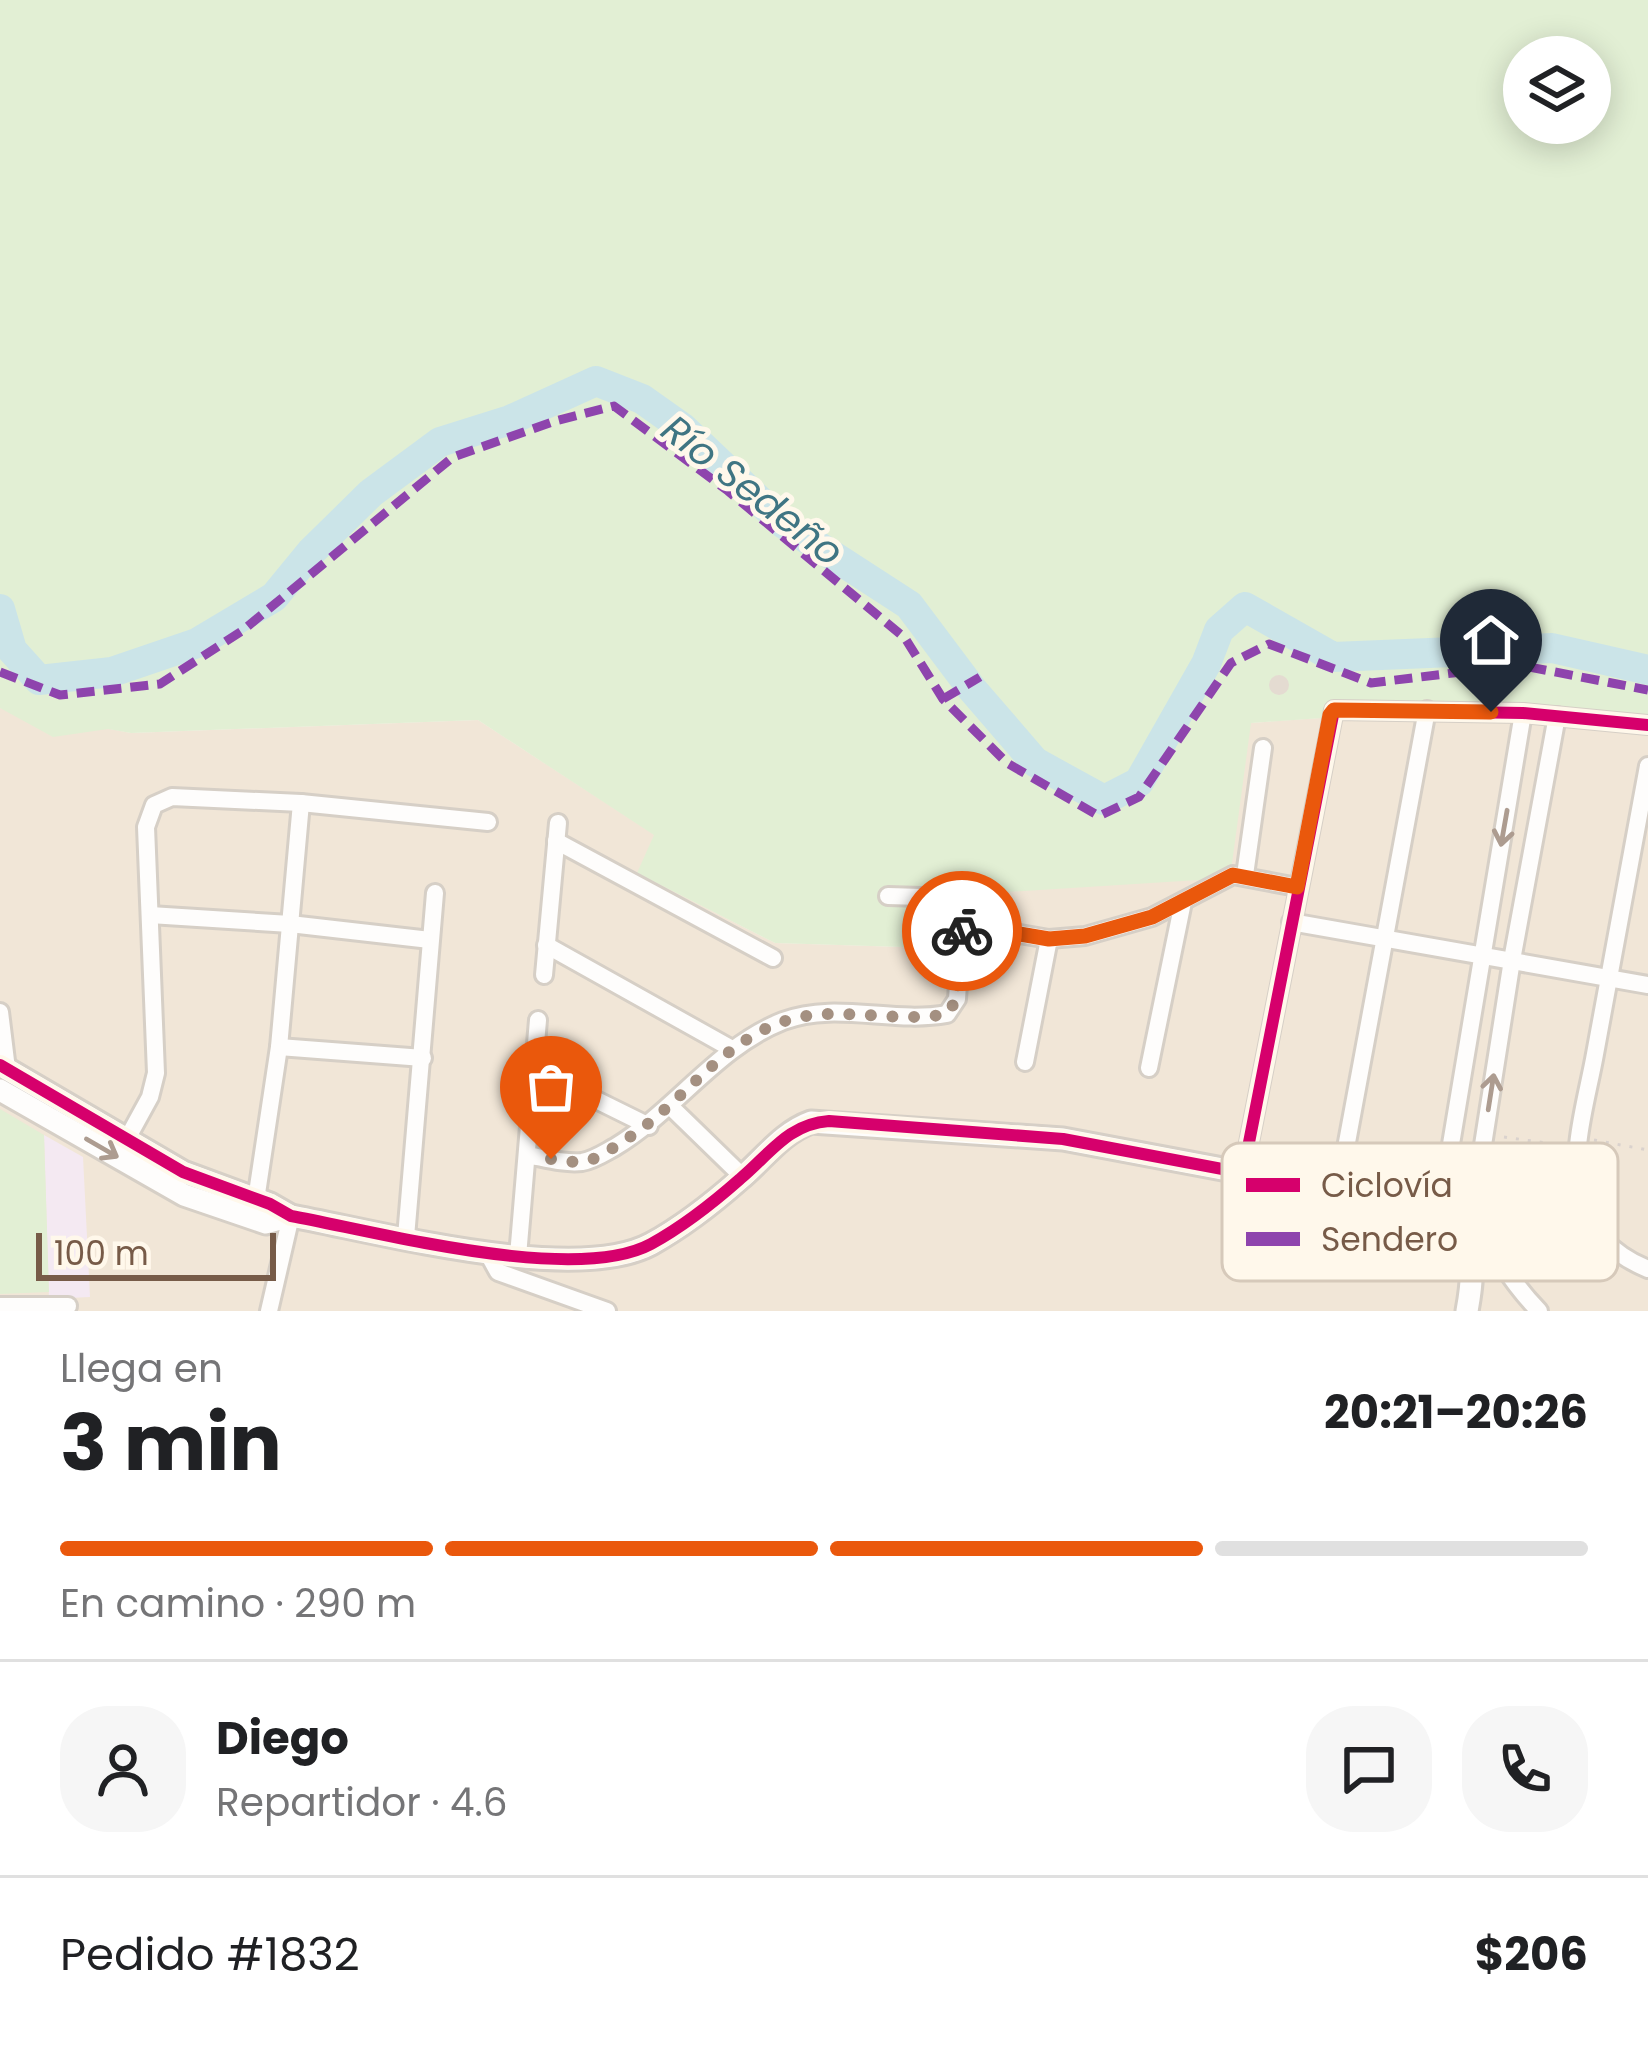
<!DOCTYPE html>
<html lang="es">
<head>
<meta charset="utf-8">
<style>
	body { margin:0; font-family:Poppins,sans-serif; background:#f6f6f6; color:#202124; height:100vh; display:flex; flex-direction:column; font-size:45px; white-space:nowrap }
	* { box-sizing:border-box; margin:0 }
	p { font-size:39px; color:#757577 }
	.icon { flex:none; width:66px; height:66px; fill:none; stroke:currentColor; stroke-width:2; stroke-linecap:round; stroke-linejoin:round }
	.map { position:relative; height:1311px; overflow:hidden }
	.panel { display:flex; flex-direction:column; background:#fff; flex:1 }
	.panel>* { flex:none }
	.controls { position:absolute; left:1503px; top:36px; display:grid; gap:24px }
	.controls a { display:grid; place-items:center; width:108px; height:108px; border-radius:50%; background:#fff; box-shadow:0 6px 30px #0003; font-size:60px }
	.scale { position:absolute; left:36px; bottom:30px; width:240px; box-sizing:border-box; padding-left:12px; border:6px solid #775b48; border-top:0; font-size:33px; line-height:42px; white-space:nowrap; color:#775b48; -webkit-text-stroke:9px #fff8eb; paint-order:stroke }
	.pin { position:absolute; display:grid; place-items:center; width:102px; height:102px; color:#fff; margin:-123px -51px; border-radius:50% 50% 50% 0; rotate:-45deg; box-shadow:0 0 12px #0007 }
	.pin .icon { rotate:45deg }
	.courier { position:absolute; display:grid; place-items:center; width:120px; height:120px; margin:-60px; border:9px solid #ea580c; border-radius:50%; background:#fff; color:#222; box-shadow:0 3px 15px #0007 }
	.overview em { font-style:normal; font-weight:700 }
	.overview div { display:flex; flex-direction:column-reverse }
	.overview { display:flex; align-items:center; justify-content:space-between; height:204px; padding:0 60px }
	h1 { font-size:78px; font-weight:700; line-height:90px }
	.bar { display:grid; grid-template-columns:repeat(4,1fr); gap:18px 12px; align-content:center; height:144px; padding:0 60px }
	.bar i { height:15px; border-radius:9px; background:#e0e0e0 }
	.bar .on { background:#ea580c }
	.bar p { grid-column:span 4 }
	.line { display:flex; align-items:center; gap:30px; padding:0 60px; border-top:3px solid #e0e0e0 }
	.line div { flex:1 }
	.round { display:grid; place-items:center; flex:none; width:126px; height:126px; border-radius:48px; background:#f6f6f6 }
	.map>svg:first-child { display:block }
</style>
</head>
<body>
<div class="map">
<svg width="1648" height="1311" viewBox="0 0 1648 1311">
	<rect width="100%" height="100%" fill="#f7f3ea"/>
	<path fill="#f1e6d7" d="M 1504,705 L 1648,731 L 1648,1311 L 0,1311 L 0,708 L 131,733 L 478,720 L 655,835 L 638,873 L 775,943 L 935,948 L 941,896 L 1250,723 Z"/>
	<path fill="#f4e9f2" d="M 44,1135 L 83,1157 L 90,1297 L 49,1299 Z"/>
	<g fill="#e2efd4" fill-rule="evenodd">
		<path d="M 0,0 L 1648,0 L 1648,731 L 1504,705 L 1251,723 L 1230,878 L 942,896 L 935,948 L 775,943 L 637,873 L 654,835 L 478,720 L 131,733 L 108,729 L 53,737 L 0,708 ZM 1524,57 L 1590,57 L 1590,123 L 1524,123 Z"/>
		<path d="M 0,1109 L 44,1135 L 49,1292 L 0,1294 Z"/>
	</g>
	<g fill="none" stroke-linecap="round" stroke-linejoin="round">
		<path stroke="#cbe4e8" stroke-width="30" d="M 0,609 L 12,650 L 39,680 L 112,672 L 197,643 L 274,597 L 311,552 L 371,493 L 440,442 L 510,420 L 596,381 L 642,399 L 683,428 L 784,524 L 909,605 L 972,689 L 1035,762 L 1104,800 L 1139,782 L 1206,664 L 1219,630 L 1245,607 L 1333,657 L 1552,648 L 1648,670"/>
	</g>
	<circle fill="#e4dbd1" cx="1279" cy="685" r="10"/>
	<g fill="none" stroke-linecap="round" stroke-linejoin="round">
		<defs>
			<g id="minor">
				<path d="M 1648,766 C 1630,862 1612,958 1595,1054 C 1587,1099 1569,1154 1581,1199 C 1591,1234 1616,1256 1648,1269"/>
				<path d="M 556,841 L 773,958"/>
				<path d="M 1245,875 L 1263,748"/>
				<path d="M 888,896 L 955,898 L 963,905 L 962,924"/>
				<path d="M 150,915 L 290,924 L 430,940"/>
				<path d="M 1291,922 L 1648,985"/>
				<path d="M 546,945 L 732,1049"/>
				<path d="M 544,975 L 558,823"/>
				<path d="M 0,1012 L 7,1069"/>
				<path d="M 279,1047 L 423,1058"/>
				<path d="M 1025,1062 L 1049,939"/>
				<path d="M 1149,1068 L 1183,902"/>
				<path d="M 533,1081 L 574,1089 L 649,1126"/>
				<path d="M 671,1107 L 743,1177"/>
				<path d="M 127,1139 L 150,1097 L 156,1073 L 146,827 L 154,805 L 172,797 L 301,803 L 488,822"/>
				<path d="M 527,1155 C 544,1158 564,1164 582,1162 C 594,1160 604,1153 615,1147 C 675,1111 717,1047 783,1021 C 836,1001 892,1024 947,1014 L 957,999 L 962,924 L 1049,939 L 1085,936 L 1152,917 L 1233,875 L 1297,887"/>
				<path d="M 1243,1173 L 1334,710 L 1523,713 L 1648,725"/>
				<path d="M 1338,1191 L 1427,710"/>
				<path d="M 256,1200 L 279,1047 L 301,803"/>
				<path d="M 1476,1208 L 1440,1210 L 1523,713"/>
				<path d="M 406,1237 L 435,893"/>
				<path d="M 487,1252 L 498,1272 L 607,1311"/>
				<path d="M 518,1256 L 538,1020"/>
				<path d="M 0,1306 L 68,1306"/>
				<path d="M 269,1311 L 291,1216"/>
				<path d="M 1539,1311 C 1512,1283 1479,1236 1475,1196 L 1512,960 L 1557,716"/>
			</g>
			<g id="tertiary">
				<path d="M 0,1065 L 183,1172 L 270,1204 L 291,1216 C 379,1232 575,1285 651,1244 C 682,1227 714,1202 740,1179 C 764,1159 781,1133 811,1122 L 1063,1139 L 1440,1210 C 1476,1239 1475,1268 1467,1311"/>
				<path d="M 0,1090 L 184,1195 L 266,1223 L 291,1216"/>
			</g>
		</defs>
		<use href="#minor" stroke="#d6cfc6" stroke-width="22"/>
		<use href="#tertiary" stroke="#d6cfc6" stroke-width="27"/>
		<g stroke="#dad2cd" stroke-width="3" stroke-dasharray="3 9" stroke-linecap="butt">
			<path d="M 1504,1137 L 1560,1145"/>
			<path d="M 1594,1140 L 1648,1150"/>
		</g>
		<use href="#minor" stroke="#fefdfc" stroke-width="16"/>
		<use href="#tertiary" stroke="#fefdfc" stroke-width="21"/>
		<g stroke="#8e44ad" stroke-width="9" stroke-dasharray="18 9" stroke-linecap="butt">
			<path d="M 0,672 L 60,695 L 160,684 L 242,631 L 453,457 L 555,421 L 614,406 L 728,491 L 905,638 L 943,699 L 1007,763 L 1099,816 L 1139,797 L 1231,663 L 1269,644 L 1371,683 L 1519,665 L 1648,690"/>
			<path d="M 943,699 L 980,677"/>
		</g>
		<defs>
			<g id="cycleway">
				<path d="M 0,1065 L 183,1172 L 270,1204 L 291,1216 C 379,1232 575,1285 651,1244 C 682,1227 714,1202 740,1179 C 770,1154 788,1124 829,1121 L 1063,1139 L 1440,1210 L 1476,1208"/>
				<path d="M 1243,1173 L 1334,710 L 1523,713 L 1648,725"/>
			</g>
		</defs>
		<use href="#cycleway" stroke="#fff8eb" stroke-width="20"/>
		<use href="#cycleway" stroke="#d6006c" stroke-width="12"/>
	</g>
	<defs><path id="oneway-shaft" d="M-6 0H5M1.5-3L5.5 0L1.5 3" fill="none" stroke-width="1.6" stroke-linecap="round" stroke-linejoin="round" transform="scale(3)"/></defs>
	<g stroke="#ad9c90">
		<use href="#oneway-shaft" transform="translate(1504 828) rotate(100)"/>
		<use href="#oneway-shaft" transform="translate(1491 1092) rotate(-81)"/>
		<use href="#oneway-shaft" transform="translate(102 1148) rotate(30)"/>
	</g>
	<g fill="none" stroke-linecap="round" stroke-linejoin="round">
		<path stroke="#a49081" stroke-width="12" stroke-dasharray="0 21.6" d="M 551,1159 C 563,1160 575,1164 587,1161 C 599,1158 610,1150 620,1143 C 673,1112 709,1057 765,1029 C 825,999 885,1025 947,1014 L 957,999 L 962,931"/>
		<path stroke="#ea580c" stroke-width="15" d="M 962,931 L 962,924 L 1049,939 L 1085,936 L 1152,917 L 1233,875 L 1297,887 L 1330,715 L 1334,710 L 1491,712"/>
	</g>
	<g text-anchor="middle" stroke-width="10" stroke-linejoin="round" paint-order="stroke">
		<g font-size="39" font-style="italic" fill="#3f7583" stroke="#fff8eb">
			<text transform="translate(753 490) rotate(38)" y="14">Río Sedeño</text>
		</g>
	</g>
	<rect x="1222" y="1143" width="396" height="138" rx="18" fill="#fff8eb" stroke="#d6c9ba" stroke-width="3"/>
	<rect x="1246" y="1178" width="54" height="14" fill="#d6006c"/>
	<rect x="1246" y="1232" width="54" height="14" fill="#8e44ad"/>
	<g font-size="33" fill="#775b48">
		<text x="1321" y="1197">Ciclovía</text>
		<text x="1321" y="1251">Sendero</text>
	</g>
</svg>
<div class="controls">
<a><svg class="icon" aria-label="layers" viewBox="0 0 24 24"><path d="M12 4l9 5-9 5-9-5zM3 14l9 5 9-5"/></svg></a>
</div>
<div class="scale">100 m</div>
<div class="pin" style="left:551px;top:1159px;background:#ea580c"><svg class="icon" aria-label="bag" viewBox="0 0 24 24"><path d="M5 8h14l-1 12H6zM9 8a3 3 0 0 1 6 0"/></svg></div>
<div class="pin" style="left:1491px;top:712px;background:#1f2937"><svg class="icon" aria-label="home" viewBox="0 0 24 24"><path d="M3 11l9-7 9 7M6 9v11h12V9"/></svg></div>
<div class="courier" style="left:962px;top:931px"><svg class="icon" aria-label="bike" viewBox="0 0 24 24"><circle cx="6" cy="16" r="4"/><circle cx="18" cy="16" r="4"/><path d="M6 16l4-8h5l3 8M10 8l3 8H6M13 5h3"/></svg></div>
</div>
<section class="panel">
<div class="overview"><div><h1>3 min</h1><p>Llega en</p></div><em>20:21–20:26</em></div>
<div class="bar"><i class="on"></i><i class="on"></i><i class="on"></i><i></i><p>En camino · 290 m</p></div>
<div class="line" style="height:216px"><a class="round"><svg class="icon" aria-label="person" viewBox="0 0 24 24"><circle cx="12" cy="8" r="4"/><path d="M4 21q1-7 8-7t8 7"/></svg></a><div><b>Diego</b><p>Repartidor · 4.6</p></div><a class="round"><svg class="icon" aria-label="chat" viewBox="0 0 24 24"><path d="M4 5h16v11H9l-5 4z"/></svg></a><a class="round"><svg class="icon" aria-label="phone" viewBox="0 0 24 24"><path d="M5 4h4l2 5-3 2q2 4 5 5l2-3 5 2v4C11 20 4 13 5 4z"/></svg></a></div>
<div class="line" style="height:156px"><div>Pedido #1832</div><b>$206</b></div>
</section>
</body>
</html>
